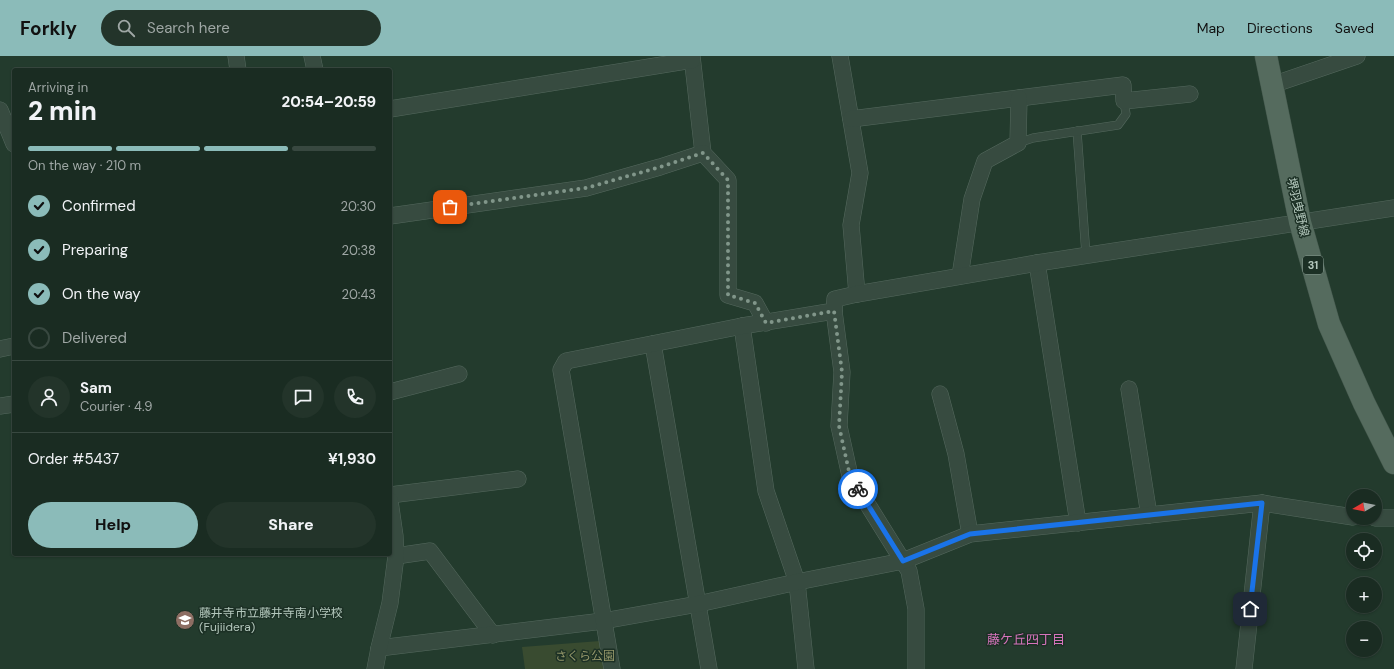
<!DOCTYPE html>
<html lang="en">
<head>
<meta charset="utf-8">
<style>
	body { margin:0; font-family:"DM Sans","Noto Sans JP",sans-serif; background:#23342a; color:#f1f3f6; height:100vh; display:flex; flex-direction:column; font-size:15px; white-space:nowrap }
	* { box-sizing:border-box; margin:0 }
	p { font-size:13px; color:#9fa7a5 }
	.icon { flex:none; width:22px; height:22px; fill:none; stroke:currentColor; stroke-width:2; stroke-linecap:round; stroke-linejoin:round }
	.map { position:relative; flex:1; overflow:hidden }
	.panel { position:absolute; left:12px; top:12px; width:380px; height:488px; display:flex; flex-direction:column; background:#1a2c22; border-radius:4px; box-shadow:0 1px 3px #0004,0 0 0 1px #384840 }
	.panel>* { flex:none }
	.needle { width:26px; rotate:260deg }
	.controls { position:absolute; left:1346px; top:433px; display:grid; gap:8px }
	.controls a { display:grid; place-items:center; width:36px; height:36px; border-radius:50%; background:#1a2c22; box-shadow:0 1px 3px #0004,0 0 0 1px #384840; font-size:20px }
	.pin { position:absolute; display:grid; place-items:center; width:34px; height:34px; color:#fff; margin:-17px; border-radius:8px; box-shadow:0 2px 6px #0006 }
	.courier { position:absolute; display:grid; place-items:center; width:40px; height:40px; margin:-20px; border:3px solid #1a73e8; border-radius:50%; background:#fff; color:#222; box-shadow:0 1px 5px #0007 }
	.head em { font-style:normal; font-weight:800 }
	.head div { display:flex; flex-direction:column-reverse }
	.head { display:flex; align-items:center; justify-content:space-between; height:68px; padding:0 16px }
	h1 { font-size:26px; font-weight:800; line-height:30px }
	.bar { display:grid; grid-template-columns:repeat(4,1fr); gap:6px 4px; align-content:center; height:48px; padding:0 16px }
	.bar i { height:5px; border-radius:3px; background:#384840 }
	.bar .selected { background:#8bbbb9 }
	.bar p { grid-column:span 4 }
	.line { display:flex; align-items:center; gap:10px; padding:0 16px; border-top:1px solid #384840 }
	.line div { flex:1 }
	.round { display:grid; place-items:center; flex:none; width:42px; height:42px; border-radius:21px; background:#23342a }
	ol { padding:0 16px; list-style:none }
	li { display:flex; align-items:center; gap:12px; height:44px }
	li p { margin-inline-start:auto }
	li .icon { padding:4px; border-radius:50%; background:#8bbbb9; color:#111; stroke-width:4 }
	li:last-child { color:#9fa7a5 }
	li i { width:22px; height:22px; border:2px solid #384840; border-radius:50% }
	.primary-button { display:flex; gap:8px; margin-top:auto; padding:8px 16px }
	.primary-button a { flex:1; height:46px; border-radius:24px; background:#8bbbb9; color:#111; font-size:16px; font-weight:800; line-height:46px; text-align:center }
	.primary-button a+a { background:#23342a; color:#f1f3f6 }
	header { display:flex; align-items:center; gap:24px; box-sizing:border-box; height:56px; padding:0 20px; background:#8bbbb9; color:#111 }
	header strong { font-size:19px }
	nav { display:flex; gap:22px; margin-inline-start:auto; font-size:14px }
	.search { width:280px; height:36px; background:#23342a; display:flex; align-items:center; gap:10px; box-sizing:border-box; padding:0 14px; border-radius:22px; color:#9fa7a5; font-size:15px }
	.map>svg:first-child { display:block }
</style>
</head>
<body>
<header>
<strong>Forkly</strong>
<div class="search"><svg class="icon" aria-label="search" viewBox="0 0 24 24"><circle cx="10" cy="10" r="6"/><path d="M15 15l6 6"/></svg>Search here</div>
<nav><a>Map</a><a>Directions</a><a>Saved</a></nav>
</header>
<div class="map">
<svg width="1394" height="613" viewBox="0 0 1394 613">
	<rect width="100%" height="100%" fill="#233b2d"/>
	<path fill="#394b30" d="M 600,585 L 605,613 L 525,613 L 522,591 Z"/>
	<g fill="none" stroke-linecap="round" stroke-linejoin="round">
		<defs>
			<g id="service">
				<path d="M 1077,75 L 1086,199"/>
				<path d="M 1018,87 L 1033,82 L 1118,69 L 1126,58 L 1124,45"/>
			</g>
			<g id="minor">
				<path d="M 236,0 L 238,14"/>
				<path d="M 312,0 L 315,14"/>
				<path d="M 692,0 L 703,97 L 728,124 L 728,239 L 755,247 L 766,267"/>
				<path d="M 840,0 L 860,117 L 851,169 L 857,238"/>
				<path d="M 1272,29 L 1357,0"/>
				<path d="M 390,53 L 692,4"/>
				<path d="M 0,54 L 14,88"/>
				<path d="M 851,63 L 1123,29 L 1124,45 L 1190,38"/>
				<path d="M 390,160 L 586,132 L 660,111 L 703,97"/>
				<path d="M 1037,207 L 1078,467"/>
				<path d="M 960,220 L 972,143 L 985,105 L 1018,87 L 1019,42"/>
				<path d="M 834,255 L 842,316 L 839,370 L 850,420 L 909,515 L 916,553 L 916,613"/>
				<path d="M 742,270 L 766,435 L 797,526 L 806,613"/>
				<path d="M 653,288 L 709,613"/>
				<path d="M 0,293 L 14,290"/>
				<path d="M 1129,333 L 1149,459"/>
				<path d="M 390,336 L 459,318"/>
				<path d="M 940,338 L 956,398 L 970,478"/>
				<path d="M 0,350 L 14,348"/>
				<path d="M 390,439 L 518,423"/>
				<path d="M 1375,462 L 1394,462"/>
				<path d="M 396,500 L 430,495 L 493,579"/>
				<path d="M 379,592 L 603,565 L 698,548 L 797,526 L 903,505 L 970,478 L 1262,447 L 1353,461"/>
				<path d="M 375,613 L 379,592 L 390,547 L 396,500 L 395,480 L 390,445"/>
				<path d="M 612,613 L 561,314 L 566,305 L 742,270 L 834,255 L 835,243 L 857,238 L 1037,207 L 1394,152"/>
				<path d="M 1244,613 L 1262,447"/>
			</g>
			<path id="primary" d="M 1266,0 L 1300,166 L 1329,268 L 1364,347 L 1394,407"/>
		</defs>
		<use href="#service" stroke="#55695e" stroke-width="9"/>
		<use href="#minor" stroke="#55695e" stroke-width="17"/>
		<use href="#primary" stroke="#43574c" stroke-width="23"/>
		<use href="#service" stroke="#374b40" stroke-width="8"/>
		<use href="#minor" stroke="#374b40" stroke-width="16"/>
		<use href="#primary" stroke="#556b5e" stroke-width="22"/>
	</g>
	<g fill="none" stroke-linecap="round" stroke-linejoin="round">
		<path stroke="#81968a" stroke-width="4" stroke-dasharray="0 7.2" d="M 450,151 L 586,132 L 660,111 L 703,97 L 728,124 L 728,239 L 755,247 L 766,267 L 834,255 L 842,316 L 839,370 L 850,420 L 858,433"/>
		<path stroke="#1a73e8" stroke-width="5" d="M 858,433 L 903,505 L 970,478 L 1262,447 L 1250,553"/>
	</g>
	<defs>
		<symbol id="school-disc" viewBox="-11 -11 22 22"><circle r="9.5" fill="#8d6e63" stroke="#1c3025"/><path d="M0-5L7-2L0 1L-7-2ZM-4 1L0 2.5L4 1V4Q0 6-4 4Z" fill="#fff"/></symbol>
	</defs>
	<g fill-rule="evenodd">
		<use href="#school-disc" x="174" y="553" width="22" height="22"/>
	</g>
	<g text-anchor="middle" stroke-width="3" stroke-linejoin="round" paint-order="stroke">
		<rect fill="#1c3025" stroke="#869a8f" stroke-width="1" x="1303" y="200" width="20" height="18" rx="3"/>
		<g font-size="11" font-weight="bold" fill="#b3c7bc">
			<text x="1313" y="213">31</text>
		</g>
		<g font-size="12" fill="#b3c7bc" stroke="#1c3025">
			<text transform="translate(1298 151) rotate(77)" y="4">堺羽曳野線</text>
		</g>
		<g font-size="12" fill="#b3c7bc" stroke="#1c3025" text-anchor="start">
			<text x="199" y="561">藤井寺市立藤井寺南小学校<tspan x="199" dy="14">(Fujiidera)</tspan></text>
		</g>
		<g font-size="12" fill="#95976a" stroke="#1c3025">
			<text x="585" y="604">さくら公園</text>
		</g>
		<g font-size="13" fill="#d674bc" stroke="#1c3025">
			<text x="1026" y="588">藤ケ丘四丁目</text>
		</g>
	</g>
</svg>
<div class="controls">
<a><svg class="needle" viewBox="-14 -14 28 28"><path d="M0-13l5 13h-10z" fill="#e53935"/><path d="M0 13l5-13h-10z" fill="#9fa7a5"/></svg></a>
<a><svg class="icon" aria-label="locate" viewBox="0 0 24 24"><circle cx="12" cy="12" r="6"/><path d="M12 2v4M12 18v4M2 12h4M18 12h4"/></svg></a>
<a>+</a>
<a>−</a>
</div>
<div class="pin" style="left:450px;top:151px;background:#ea580c"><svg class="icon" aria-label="bag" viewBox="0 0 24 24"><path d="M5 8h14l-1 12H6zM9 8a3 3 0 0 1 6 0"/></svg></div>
<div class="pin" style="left:1250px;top:553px;background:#1f2937"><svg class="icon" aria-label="home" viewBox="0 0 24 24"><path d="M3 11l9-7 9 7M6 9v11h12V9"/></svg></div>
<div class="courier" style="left:858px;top:433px"><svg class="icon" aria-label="bike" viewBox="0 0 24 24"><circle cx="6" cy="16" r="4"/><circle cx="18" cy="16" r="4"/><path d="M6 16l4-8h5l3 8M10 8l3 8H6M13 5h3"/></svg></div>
<section class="panel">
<div class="head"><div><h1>2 min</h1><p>Arriving in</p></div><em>20:54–20:59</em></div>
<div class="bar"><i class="selected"></i><i class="selected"></i><i class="selected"></i><i></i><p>On the way · 210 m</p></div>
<ol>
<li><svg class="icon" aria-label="check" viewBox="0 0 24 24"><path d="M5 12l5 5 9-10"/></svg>Confirmed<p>20:30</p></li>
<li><svg class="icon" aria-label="check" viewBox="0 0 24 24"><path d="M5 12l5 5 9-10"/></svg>Preparing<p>20:38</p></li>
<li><svg class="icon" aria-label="check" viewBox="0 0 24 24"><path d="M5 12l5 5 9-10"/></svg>On the way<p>20:43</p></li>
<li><i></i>Delivered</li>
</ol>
<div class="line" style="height:72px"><a class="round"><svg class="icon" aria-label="person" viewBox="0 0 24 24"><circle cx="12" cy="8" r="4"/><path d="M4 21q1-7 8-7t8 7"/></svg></a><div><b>Sam</b><p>Courier · 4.9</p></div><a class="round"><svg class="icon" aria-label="chat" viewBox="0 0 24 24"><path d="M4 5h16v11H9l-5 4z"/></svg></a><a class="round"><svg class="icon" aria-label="phone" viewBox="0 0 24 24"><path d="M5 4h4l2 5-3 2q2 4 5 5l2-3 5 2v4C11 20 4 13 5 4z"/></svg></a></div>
<div class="line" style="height:52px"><div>Order #5437</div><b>¥1,930</b></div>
<div class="primary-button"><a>Help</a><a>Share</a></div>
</section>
</div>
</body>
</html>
